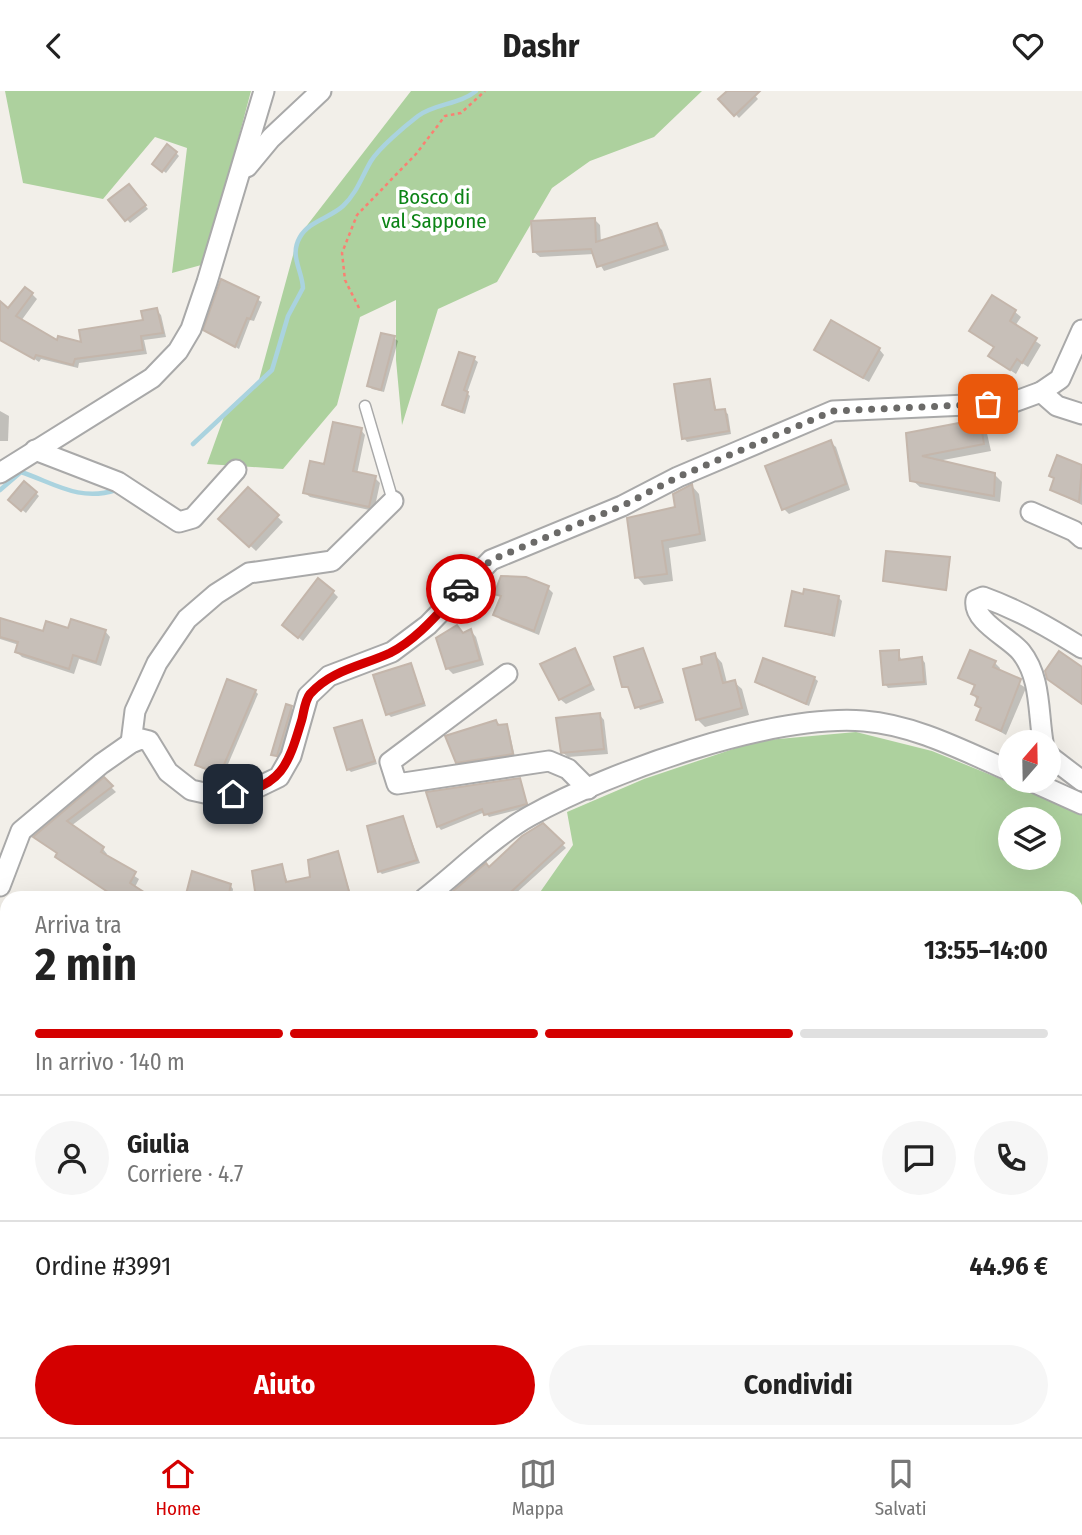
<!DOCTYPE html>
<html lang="it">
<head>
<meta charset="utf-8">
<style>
	body { margin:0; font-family:"Fira Sans Condensed",sans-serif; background:#f6f6f6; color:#222; height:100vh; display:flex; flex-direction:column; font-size:26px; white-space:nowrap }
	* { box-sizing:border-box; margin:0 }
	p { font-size:23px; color:#767676 }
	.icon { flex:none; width:38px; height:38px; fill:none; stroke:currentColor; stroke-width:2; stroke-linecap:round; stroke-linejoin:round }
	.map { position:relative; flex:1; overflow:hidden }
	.panel { position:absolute; left:0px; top:800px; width:1083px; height:548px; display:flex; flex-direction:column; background:#fff; border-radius:21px 21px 0 0; box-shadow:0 7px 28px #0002 }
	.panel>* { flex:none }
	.needle { width:46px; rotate:20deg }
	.fabs { position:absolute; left:998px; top:639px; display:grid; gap:14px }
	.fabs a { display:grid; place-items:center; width:63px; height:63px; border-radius:50%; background:#fff; box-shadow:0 7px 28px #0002; font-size:35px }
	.pin { position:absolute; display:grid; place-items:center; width:60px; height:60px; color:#fff; margin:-30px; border-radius:14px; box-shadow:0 4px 10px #0006 }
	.courier { position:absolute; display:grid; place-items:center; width:70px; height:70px; margin:-35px; border:5px solid #d40000; border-radius:50%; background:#fff; color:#222; box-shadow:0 2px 9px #0007 }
	.overview em { font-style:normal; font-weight:700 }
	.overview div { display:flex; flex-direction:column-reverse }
	.overview { display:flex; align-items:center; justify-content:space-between; height:119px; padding:0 35px }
	h1 { font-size:46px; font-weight:700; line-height:52px }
	.bar { display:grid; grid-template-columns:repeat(4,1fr); gap:10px 7px; align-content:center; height:84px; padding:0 35px }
	.bar i { height:9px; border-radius:5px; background:#e0e0e0 }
	.bar .current { background:#d40000 }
	.bar p { grid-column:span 4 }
	.line { display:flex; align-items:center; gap:18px; padding:0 35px; border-top:2px solid #e0e0e0 }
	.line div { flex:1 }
	.round { display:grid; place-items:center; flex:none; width:74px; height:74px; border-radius:37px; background:#f6f6f6 }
	.button { display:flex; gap:14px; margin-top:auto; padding:14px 35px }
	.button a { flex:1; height:80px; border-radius:42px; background:#d40000; color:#fff; font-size:28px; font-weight:700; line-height:80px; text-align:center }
	.button a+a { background:#f6f6f6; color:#222 }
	header { display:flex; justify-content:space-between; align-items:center; height:91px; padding:0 35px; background:#fff; font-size:32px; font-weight:700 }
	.tab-bar { display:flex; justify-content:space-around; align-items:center; height:98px; border-top:2px solid #e0e0e0; background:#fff; font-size:19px; color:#767676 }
	.tab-bar a { display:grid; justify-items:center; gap:4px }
	.tab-bar .current { color:#d40000 }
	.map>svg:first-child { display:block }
</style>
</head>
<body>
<header><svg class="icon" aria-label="back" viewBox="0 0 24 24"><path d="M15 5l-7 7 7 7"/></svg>Dashr<svg class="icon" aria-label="heart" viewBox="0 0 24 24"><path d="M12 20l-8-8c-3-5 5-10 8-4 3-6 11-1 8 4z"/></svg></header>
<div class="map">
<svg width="1082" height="1346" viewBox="0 0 1082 1346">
	<rect width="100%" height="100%" fill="#f2efe9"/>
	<g fill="#add19e" fill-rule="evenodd">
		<path d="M 5,0 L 251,0 L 205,173 L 172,182 L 187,57 L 155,46 L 103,108 L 23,92 Z"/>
		<path d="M 411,0 L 702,0 L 654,46 L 590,70 L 552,97 L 497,191 L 438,218 L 402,334 L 396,269 L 396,209 L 360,226 L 337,314 L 283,378 L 207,373 L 226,320 L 259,289 L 298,146 Z"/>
		<path d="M 856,641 L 932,660 L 1082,721 L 1082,1110 L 1076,1110 L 1076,807 L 536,807 L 573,754 L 567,721 L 644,688 L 757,650 ZM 1010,728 L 1048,728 L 1048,766 L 1010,766 Z"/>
		<path d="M 412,1340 L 1025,1340 L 1025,1341 L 1019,1346 L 410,1346 Z"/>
	</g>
	<g fill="#0003">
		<path d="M 729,0 L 751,0 L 758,8 L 739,27 L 721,8 Z"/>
		<path d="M 176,62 L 179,65 L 166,82 L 158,76 Z"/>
		<path d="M 132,98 L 148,118 L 130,132 L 111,109 Z"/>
		<path d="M 594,128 L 600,134 L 601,152 L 657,134 L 662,139 L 669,159 L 604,180 L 594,163 L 540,166 L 534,161 Z"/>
		<path d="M 222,190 L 262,211 L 254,230 L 250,229 L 239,258 L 205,239 Z"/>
		<path d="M 32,203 L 37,208 L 21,230 L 59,251 L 83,254 L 145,230 L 156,219 L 161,224 L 166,246 L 144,249 L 147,263 L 79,272 L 78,277 L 41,268 L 39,271 L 0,244 L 0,212 L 8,219 Z"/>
		<path d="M 992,206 L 1015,221 L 1021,226 L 1015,235 L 1041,254 L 1028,276 L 1022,272 L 1016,283 L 996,270 L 990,265 L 995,257 L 971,240 Z"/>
		<path d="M 394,247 L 398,250 L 384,301 L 372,298 L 369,295 Z"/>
		<path d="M 879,258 L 884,264 L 869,291 L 816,259 Z"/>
		<path d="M 474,268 L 478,271 L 467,302 L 470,305 L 465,323 L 447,317 L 444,314 Z"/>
		<path d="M 709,290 L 717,321 L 724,320 L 728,323 L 731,343 L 687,351 L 684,347 Z"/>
		<path d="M 0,320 L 9,325 L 8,350 L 0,350 Z"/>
		<path d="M 979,330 L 986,338 L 991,360 L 938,370 L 994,383 L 1002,391 L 1000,411 L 920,396 L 912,389 L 907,344 Z"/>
		<path d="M 361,339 L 365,344 L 357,383 L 375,387 L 380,392 L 374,420 L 310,406 L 305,402 L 325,375 Z"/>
		<path d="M 830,351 L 836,356 L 850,399 L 789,423 L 784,418 Z"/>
		<path d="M 1058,366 L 1082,376 L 1082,414 L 1052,399 L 1056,389 L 1051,384 Z"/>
		<path d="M 24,392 L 39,405 L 26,422 L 10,409 Z"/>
		<path d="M 692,395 L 699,403 L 706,450 L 669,457 L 673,490 L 644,494 L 637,486 Z"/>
		<path d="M 248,398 L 283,431 L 256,460 L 221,428 Z"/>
		<path d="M 950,467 L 947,499 L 886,490 Z"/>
		<path d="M 548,497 L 553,502 L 539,544 L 501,529 L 495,523 L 502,507 L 496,502 Z"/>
		<path d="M 333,501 L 338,506 L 303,550 L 289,539 Z"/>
		<path d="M 805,505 L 839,507 L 842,510 L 835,546 L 787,534 Z"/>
		<path d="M 0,529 L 44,542 L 105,540 L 110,546 L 101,575 L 79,568 L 74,583 L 22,566 L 17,561 L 19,554 L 0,548 Z"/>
		<path d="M 471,540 L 476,546 L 484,574 L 453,583 L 448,578 L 464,544 Z"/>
		<path d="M 574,559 L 595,599 L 566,613 L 560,608 Z"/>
		<path d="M 643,559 L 664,612 L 640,619 L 630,598 L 623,595 Z"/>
		<path d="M 898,561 L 902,570 L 922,568 L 925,572 L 927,594 L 888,597 L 885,593 Z"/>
		<path d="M 715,564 L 722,572 L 727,592 L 734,591 L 742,598 L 749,624 L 705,636 L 697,628 L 705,574 Z"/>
		<path d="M 995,572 L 1000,577 L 999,580 L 1026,597 L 1006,644 L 978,628 L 982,619 L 973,602 L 976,596 L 960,586 Z"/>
		<path d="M 411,574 L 426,615 L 391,626 L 388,623 Z"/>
		<path d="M 814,587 L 818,590 L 809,615 L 757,591 Z"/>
		<path d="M 255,600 L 258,603 L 223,685 L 201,677 L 197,674 Z"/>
		<path d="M 291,617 L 295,620 L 280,668 L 273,663 Z"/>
		<path d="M 599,623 L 604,629 L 608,663 L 568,666 L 562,661 Z"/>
		<path d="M 362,631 L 377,673 L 351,681 L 348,678 Z"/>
		<path d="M 496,631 L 509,639 L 515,666 L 461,674 L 458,671 Z"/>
		<path d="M 104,689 L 116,701 L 71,735 L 103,758 L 107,763 L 105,766 L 139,788 L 135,796 L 120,807 L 62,770 L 57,766 L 59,763 L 40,750 Z"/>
		<path d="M 519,689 L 529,716 L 489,726 L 485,721 L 441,739 L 438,735 Z"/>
		<path d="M 403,727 L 420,772 L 382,783 L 379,780 Z"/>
		<path d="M 543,734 L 566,757 L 514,804 L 517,807 L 445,807 L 485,775 L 489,778 Z"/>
		<path d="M 338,762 L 352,807 L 258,807 L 282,775 L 288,792 L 312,788 Z"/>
		<path d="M 230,794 L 233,798 L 232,807 L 187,807 Z"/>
		<path d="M 0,963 L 7,973 L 7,1015 L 1,1020 Z"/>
		<path d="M 239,1340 L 258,1340 L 264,1346 L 237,1346 Z"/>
	</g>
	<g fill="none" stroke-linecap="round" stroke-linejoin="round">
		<g stroke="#aad3df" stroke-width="4.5">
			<path d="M 193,353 L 272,279 L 288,225 L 303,197 C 302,178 289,165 300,146 C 309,130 330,127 343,115 C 357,102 362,85 371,70 C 379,57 405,35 418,25 C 436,12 459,14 476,0"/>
			<path d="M 0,399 L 21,381 C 54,392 79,411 116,399"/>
		</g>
	</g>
	<g fill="#c7bfb8" stroke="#c4b6ab" stroke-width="2">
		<path d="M 727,0 L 760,0 L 734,25 L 718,8 Z"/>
		<path d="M 167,53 L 177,61 L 162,81 L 152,73 Z"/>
		<path d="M 129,93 L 146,114 L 125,130 L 108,109 Z"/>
		<path d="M 595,127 L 596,151 L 657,132 L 665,154 L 597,176 L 591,158 L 533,161 L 531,130 Z"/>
		<path d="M 221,188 L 259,206 L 250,228 L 247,227 L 235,256 L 203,239 Z"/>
		<path d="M 25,196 L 33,202 L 16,225 L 57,249 L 58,245 L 81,251 L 79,239 L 143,229 L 141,220 L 157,217 L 163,242 L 141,245 L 143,259 L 75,268 L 73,274 L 36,264 L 34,268 L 0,249 L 0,210 L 8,217 Z"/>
		<path d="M 992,204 L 1016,219 L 1010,230 L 1037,247 L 1022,272 L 1017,268 L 1010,279 L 988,265 L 994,256 L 969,240 Z"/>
		<path d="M 831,229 L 880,257 L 863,287 L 814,259 Z"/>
		<path d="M 381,242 L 395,245 L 381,299 L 367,295 Z"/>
		<path d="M 459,261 L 475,266 L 464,299 L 468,301 L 462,321 L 442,314 Z"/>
		<path d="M 710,288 L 715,319 L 725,318 L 729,340 L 682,348 L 674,293 Z"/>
		<path d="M 980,328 L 984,353 L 922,365 L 995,382 L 994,405 L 910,390 L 906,342 Z"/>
		<path d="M 333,331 L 362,337 L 353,380 L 376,385 L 369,416 L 303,402 L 310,370 L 324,373 Z"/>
		<path d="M 831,349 L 846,393 L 782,419 L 765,375 Z"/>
		<path d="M 1057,364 L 1082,374 L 1079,411 L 1050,399 L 1054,387 L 1049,385 Z"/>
		<path d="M 24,390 L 37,401 L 21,420 L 8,409 Z"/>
		<path d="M 692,393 L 700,443 L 662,450 L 667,483 L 635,487 L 627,427 L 675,416 L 673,403 Z"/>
		<path d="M 248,396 L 279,424 L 249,456 L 218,428 Z"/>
		<path d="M 886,460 L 950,466 L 946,499 L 883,490 Z"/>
		<path d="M 501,485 L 526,486 L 549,495 L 534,540 L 493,524 L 501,505 L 494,503 Z"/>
		<path d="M 318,487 L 334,500 L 298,547 L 282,534 Z"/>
		<path d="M 804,498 L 839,505 L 832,544 L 785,535 L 792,500 L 803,503 Z"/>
		<path d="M 0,527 L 43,540 L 46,530 L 68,537 L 71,528 L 106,539 L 96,571 L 73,564 L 69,578 L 15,561 L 18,551 L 0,546 Z"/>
		<path d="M 457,534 L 463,542 L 471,538 L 480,569 L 446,578 L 436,547 Z"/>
		<path d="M 575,557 L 591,593 L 559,609 L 540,573 Z"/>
		<path d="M 643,557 L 662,609 L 635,617 L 628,596 L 622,596 L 614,566 Z"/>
		<path d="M 899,559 L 899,569 L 922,566 L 924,591 L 883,594 L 880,560 Z"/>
		<path d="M 970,559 L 996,570 L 993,576 L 1021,588 L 1001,640 L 976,629 L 981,617 L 975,614 L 978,606 L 971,603 L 975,594 L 958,587 Z"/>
		<path d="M 1059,560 L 1082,576 L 1082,613 L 1047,588 L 1045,580 Z"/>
		<path d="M 715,562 L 723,592 L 735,589 L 742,617 L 696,629 L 683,578 L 702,573 L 701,566 Z"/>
		<path d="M 763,567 L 815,586 L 806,613 L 755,591 Z"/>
		<path d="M 411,572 L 424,612 L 386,624 L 373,584 Z"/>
		<path d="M 227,588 L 256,599 L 220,683 L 195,674 Z"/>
		<path d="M 286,613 L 292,615 L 277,665 L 271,664 Z"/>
		<path d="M 600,622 L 604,658 L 561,662 L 556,627 Z"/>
		<path d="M 362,629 L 375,670 L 347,679 L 334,637 Z"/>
		<path d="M 496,629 L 498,634 L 507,633 L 513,663 L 456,672 L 445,645 Z"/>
		<path d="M 104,686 L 113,695 L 67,730 L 104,756 L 101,761 L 136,781 L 130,792 L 153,807 L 117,807 L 55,766 L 57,762 L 33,746 Z"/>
		<path d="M 520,687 L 527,713 L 484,724 L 482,718 L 437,736 L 426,701 Z"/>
		<path d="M 403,725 L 417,769 L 378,781 L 367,735 Z"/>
		<path d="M 543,732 L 564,752 L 512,800 L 519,807 L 445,807 L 486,772 L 489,776 L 522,745 Z"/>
		<path d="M 338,760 L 350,804 L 256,807 L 252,780 L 282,773 L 286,791 L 310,786 L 308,769 Z"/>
		<path d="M 192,780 L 231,793 L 228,807 L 185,807 Z"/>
	</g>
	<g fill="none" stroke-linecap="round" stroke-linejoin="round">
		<defs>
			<path id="lane" d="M 365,315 L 393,410"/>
			<g id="street">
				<path d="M 247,76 L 271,47 L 321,0"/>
				<path d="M 1041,301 L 1057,315 L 1082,323"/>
				<path d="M 35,359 L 118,391 L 179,431 L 193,427 L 236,379"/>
				<path d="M 0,382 L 152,287 L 178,260 L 191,238 L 207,191 L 264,0"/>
				<path d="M 1031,421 L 1074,440 L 1082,447"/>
				<path d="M 507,583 L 390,671 L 397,693 L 549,670 L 568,678 L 588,698"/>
				<path d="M 1043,651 C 1038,621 1041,586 1021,561 C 1010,547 972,530 976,509 L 983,506 C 1019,519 1050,537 1082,557"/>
				<path d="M 131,652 L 135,620 L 157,572 L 187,528 L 216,503 L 249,482 L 332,470 L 393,410"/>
				<path d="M 1048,664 L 1082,690"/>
				<path d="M 1031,690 L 1082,713"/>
				<path d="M 0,795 L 21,740 L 101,673 L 131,652 L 141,648 L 149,650 L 168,681 L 191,699 L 218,705 L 248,701 L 279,686 L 291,665 L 308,605 L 329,585 L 392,561 L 428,534 L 491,469 L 622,415 L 678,386 L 833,320 L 1011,312 L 1041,301 L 1060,288 L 1082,239"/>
				<path d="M 425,807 C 456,783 497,743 530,725 C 611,680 772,623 864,630 C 915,634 964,660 1010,680"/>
				<path d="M 0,908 L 7,906"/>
				<path d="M 0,1204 L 1,1207"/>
				<path d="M 282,1340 L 288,1346"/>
				<path d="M 221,1346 L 225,1340"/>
			</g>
		</defs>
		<use href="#lane" stroke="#a9a9a9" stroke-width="13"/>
		<use href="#street" stroke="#a9a9a9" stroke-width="23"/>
		<path stroke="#fa8072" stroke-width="2.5" stroke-dasharray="3.5 3.5" stroke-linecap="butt" d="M 359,217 L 345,189 L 342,162 L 357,124 L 416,63 L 445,25 L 461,22 L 485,0"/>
		<use href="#lane" stroke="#fff" stroke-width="10"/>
		<use href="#street" stroke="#fff" stroke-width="19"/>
	</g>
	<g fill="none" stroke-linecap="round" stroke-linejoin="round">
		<path stroke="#6b6a68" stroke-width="7" stroke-dasharray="0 12.6" d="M 461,498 L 491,469 L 622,415 L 678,386 L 833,320 L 988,313"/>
		<path stroke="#d40000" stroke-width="9" d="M 233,703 C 283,696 289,671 302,628 C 304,620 305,609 310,603 C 331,579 362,575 390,562 C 418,548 440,520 461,498"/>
	</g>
	<g text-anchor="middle" stroke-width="7" stroke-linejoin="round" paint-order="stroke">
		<g font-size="21" fill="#0c8416" stroke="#fff">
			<text x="434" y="113">Bosco di<tspan x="434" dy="24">val Sappone</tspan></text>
		</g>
	</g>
</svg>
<div class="fabs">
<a><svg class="needle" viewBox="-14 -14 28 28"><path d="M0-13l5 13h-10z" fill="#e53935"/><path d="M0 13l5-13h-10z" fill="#767676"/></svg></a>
<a><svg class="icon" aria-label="layers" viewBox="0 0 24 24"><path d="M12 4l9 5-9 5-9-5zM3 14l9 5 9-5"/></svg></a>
</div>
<div class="pin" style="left:988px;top:313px;background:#ea580c"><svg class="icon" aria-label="bag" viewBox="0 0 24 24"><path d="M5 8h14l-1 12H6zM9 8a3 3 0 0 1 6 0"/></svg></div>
<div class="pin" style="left:233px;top:703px;background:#1f2937"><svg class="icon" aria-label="home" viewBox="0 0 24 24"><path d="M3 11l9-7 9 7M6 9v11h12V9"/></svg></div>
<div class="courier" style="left:461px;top:498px"><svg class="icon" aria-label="car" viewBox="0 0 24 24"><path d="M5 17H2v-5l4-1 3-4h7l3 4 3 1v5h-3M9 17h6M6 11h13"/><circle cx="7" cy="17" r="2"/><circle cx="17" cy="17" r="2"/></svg></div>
<section class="panel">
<div class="overview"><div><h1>2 min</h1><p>Arriva tra</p></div><em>13:55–14:00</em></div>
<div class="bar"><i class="current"></i><i class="current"></i><i class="current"></i><i></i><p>In arrivo · 140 m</p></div>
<div class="line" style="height:126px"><a class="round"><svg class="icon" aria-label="person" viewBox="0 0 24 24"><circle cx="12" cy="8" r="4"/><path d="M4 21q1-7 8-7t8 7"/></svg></a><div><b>Giulia</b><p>Corriere · 4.7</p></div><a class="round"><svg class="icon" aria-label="chat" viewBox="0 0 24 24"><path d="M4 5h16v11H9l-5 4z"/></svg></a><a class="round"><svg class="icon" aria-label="phone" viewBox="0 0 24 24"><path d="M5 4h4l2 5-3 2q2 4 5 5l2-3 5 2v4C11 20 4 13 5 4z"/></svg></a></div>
<div class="line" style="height:91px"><div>Ordine #3991</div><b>44.96 €</b></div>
<div class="button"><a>Aiuto</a><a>Condividi</a></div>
</section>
</div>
<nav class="tab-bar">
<a class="current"><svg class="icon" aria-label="home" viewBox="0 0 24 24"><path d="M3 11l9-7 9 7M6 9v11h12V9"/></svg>Home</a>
<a><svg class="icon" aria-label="map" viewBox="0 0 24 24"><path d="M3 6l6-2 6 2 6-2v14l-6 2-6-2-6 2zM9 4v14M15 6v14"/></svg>Mappa</a>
<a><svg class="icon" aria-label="saved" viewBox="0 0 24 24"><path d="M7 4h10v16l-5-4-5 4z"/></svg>Salvati</a>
</nav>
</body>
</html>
